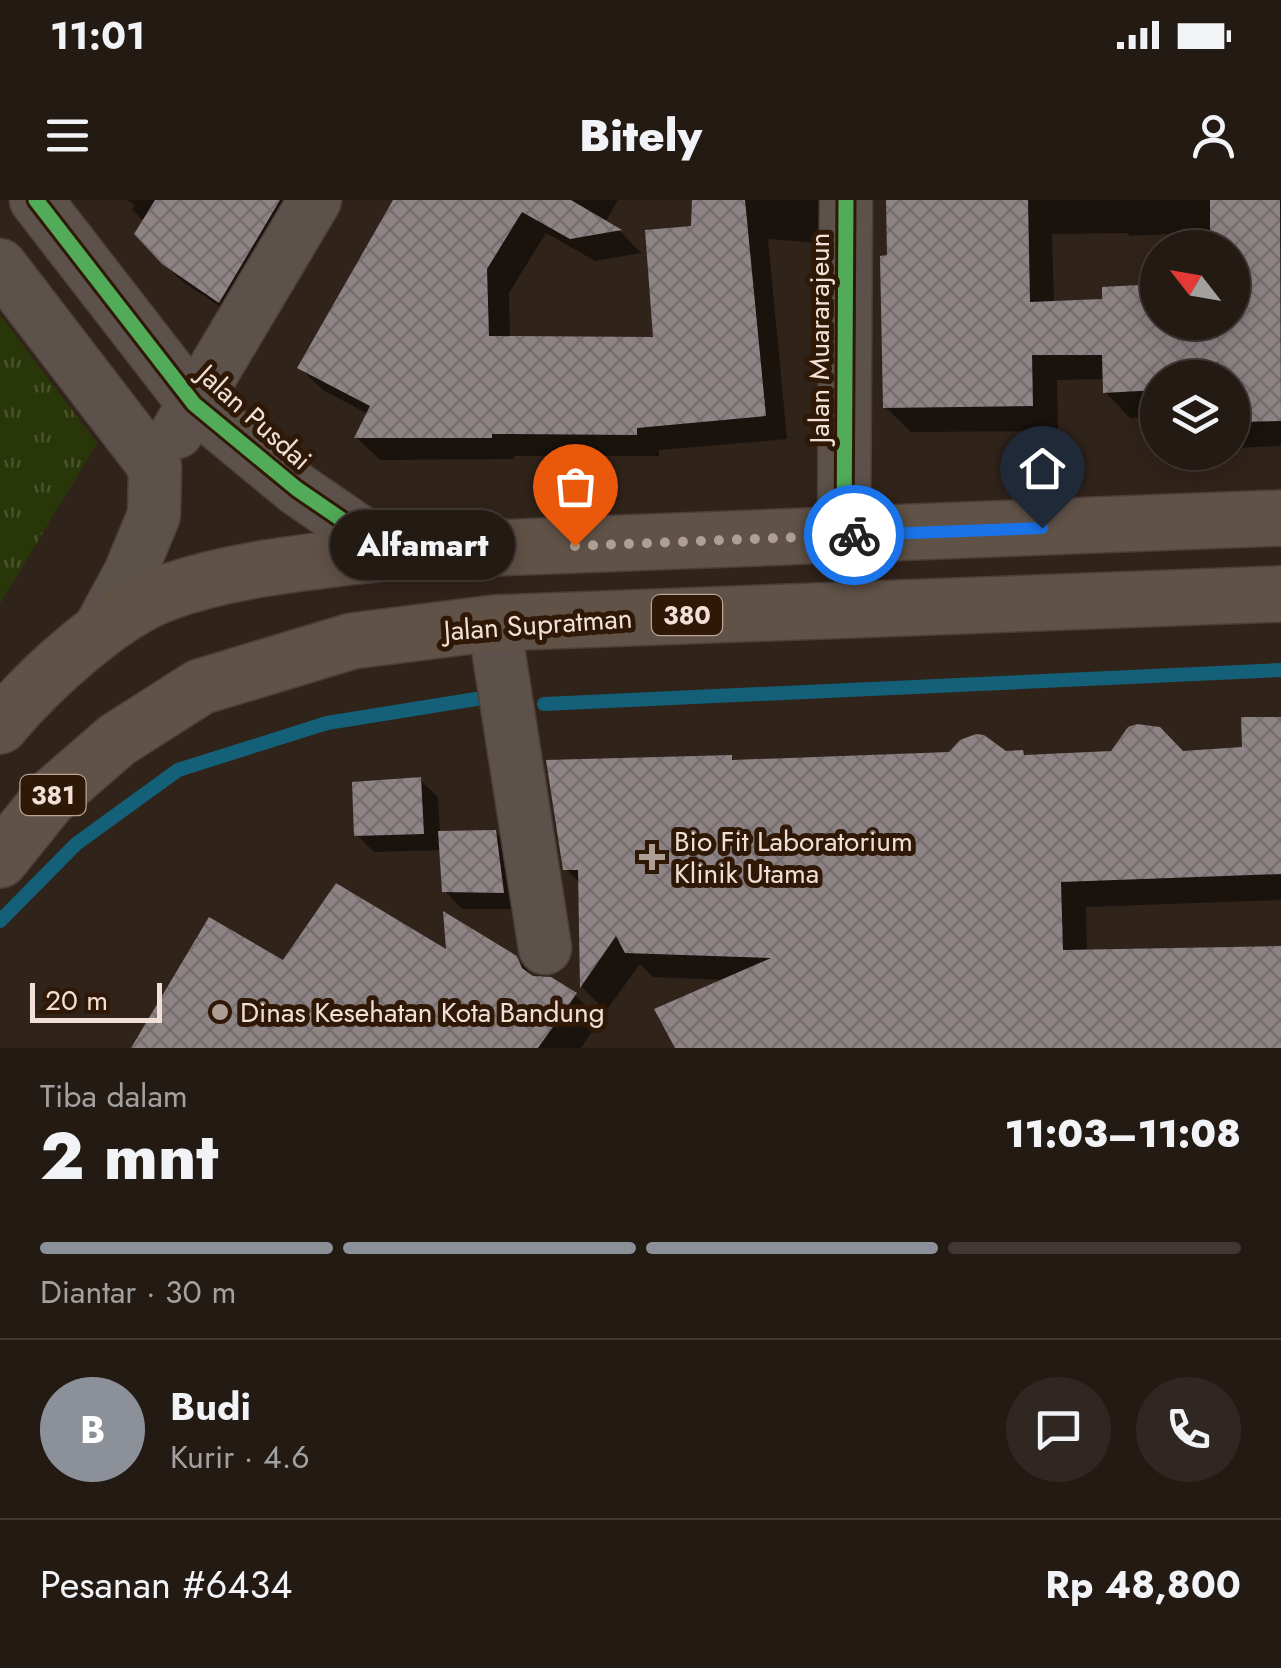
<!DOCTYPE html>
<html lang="id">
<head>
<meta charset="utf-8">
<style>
	body { margin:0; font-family:Jost,sans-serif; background:#302722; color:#f1f3f6; height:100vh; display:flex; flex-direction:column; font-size:38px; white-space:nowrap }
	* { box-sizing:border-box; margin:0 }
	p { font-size:32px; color:#a3a1a0 }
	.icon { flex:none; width:55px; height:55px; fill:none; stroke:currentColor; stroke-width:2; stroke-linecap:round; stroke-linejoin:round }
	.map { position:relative; height:848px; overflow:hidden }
	.panel { display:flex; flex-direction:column; background:#241a14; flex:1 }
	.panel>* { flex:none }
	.needle { width:65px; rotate:301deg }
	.tools { position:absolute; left:1140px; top:30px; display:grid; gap:20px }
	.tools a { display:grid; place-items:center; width:110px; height:110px; border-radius:50%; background:#241a14; box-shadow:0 5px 25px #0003,0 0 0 2px #413834; font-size:50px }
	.scale { position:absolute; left:30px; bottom:25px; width:132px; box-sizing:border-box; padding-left:10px; border:5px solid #f2e0d6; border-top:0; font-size:28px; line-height:35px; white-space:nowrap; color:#f2e0d6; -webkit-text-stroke:8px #301807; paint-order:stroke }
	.pin { position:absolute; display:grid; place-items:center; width:85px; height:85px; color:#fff; margin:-102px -42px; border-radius:50% 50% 50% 0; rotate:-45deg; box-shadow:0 0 10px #0007 }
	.pin .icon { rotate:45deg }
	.courier { position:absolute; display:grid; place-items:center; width:100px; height:100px; margin:-50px; border:8px solid #1a73e8; border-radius:50%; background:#fff; color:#222; box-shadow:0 2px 12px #0007 }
	.bubble { position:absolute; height:70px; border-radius:35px; background:#241a14; box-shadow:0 5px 25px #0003,0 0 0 2px #413834; font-size:32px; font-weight:800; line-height:70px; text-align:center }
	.head em { font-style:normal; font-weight:800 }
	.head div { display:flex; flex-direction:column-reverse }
	.head { display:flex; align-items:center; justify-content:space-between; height:170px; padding:0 40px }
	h1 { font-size:65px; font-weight:800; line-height:75px }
	.bar { display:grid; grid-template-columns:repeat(4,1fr); gap:15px 10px; align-content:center; height:120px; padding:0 40px }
	.bar i { height:12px; border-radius:8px; background:#413834 }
	.bar .selected { background:#8c9099 }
	.bar p { grid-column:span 4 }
	.line { display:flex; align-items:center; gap:25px; padding:0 40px; border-top:2px solid #413834 }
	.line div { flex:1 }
	.round { display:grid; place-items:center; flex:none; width:105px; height:105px; border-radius:52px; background:#302722 }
	.status { display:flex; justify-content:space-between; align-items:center; height:70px; padding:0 50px; background:#241a14; direction:ltr }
	.status svg { height:28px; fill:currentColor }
	header { display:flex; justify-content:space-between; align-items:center; height:130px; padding:0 40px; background:#241a14; font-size:45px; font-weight:800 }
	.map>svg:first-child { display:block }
</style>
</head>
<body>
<div class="status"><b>11:01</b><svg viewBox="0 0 49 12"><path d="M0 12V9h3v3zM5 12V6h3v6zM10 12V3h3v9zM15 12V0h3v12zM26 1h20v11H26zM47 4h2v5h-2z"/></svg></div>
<header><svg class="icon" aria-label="menu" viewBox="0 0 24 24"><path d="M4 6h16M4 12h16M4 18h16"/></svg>Bitely<svg class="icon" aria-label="person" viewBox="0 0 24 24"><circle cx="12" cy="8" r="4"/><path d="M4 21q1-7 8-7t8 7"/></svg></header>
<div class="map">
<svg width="1281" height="848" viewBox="0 0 1281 848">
	<defs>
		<pattern id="park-tufts" width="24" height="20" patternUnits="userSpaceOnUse" patternTransform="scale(2.5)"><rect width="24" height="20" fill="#293609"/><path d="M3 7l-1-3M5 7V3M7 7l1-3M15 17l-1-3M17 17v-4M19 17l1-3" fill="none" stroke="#48532c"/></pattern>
		<pattern id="building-cross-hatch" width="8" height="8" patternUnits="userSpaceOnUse" patternTransform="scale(2.5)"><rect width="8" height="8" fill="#8e8486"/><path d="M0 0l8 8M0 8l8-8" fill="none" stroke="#766d6e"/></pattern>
	</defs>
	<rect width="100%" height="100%" fill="#30231a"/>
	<path fill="url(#park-tufts)" d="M 0,115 L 97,243 L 0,404 Z"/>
	<g fill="#0007" fill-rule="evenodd">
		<path d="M 127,0 L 299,0 L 237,118 L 182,81 L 163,63 L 145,22 L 132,10 L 135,5 Z"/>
		<path d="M 397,0 L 618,0 L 605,23 L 621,32 L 641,53 L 595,61 L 546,33 L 509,93 L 510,139 L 656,139 L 693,29 L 694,0 L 827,0 L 823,43 L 768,39 L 787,239 L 659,250 L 659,256 L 514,256 L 514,259 L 380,260 L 357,238 L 368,214 L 323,190 L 300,168 Z"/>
		<path d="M 889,0 L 1281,0 L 1281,246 L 1232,248 L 1232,178 L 1158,178 L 1158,231 L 1143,217 L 1130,218 L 1105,192 L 1105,179 L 1057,180 L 1058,231 L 911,232 L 885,207 ZM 1205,32 L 1206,48 L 1232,48 L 1232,122 L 1158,122 L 1054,103 L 1052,34 L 1127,33 L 1130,36 Z"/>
		<path d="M 1281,520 L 1281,700 L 1086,707 L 1087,752 L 1281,750 L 1281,848 L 678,848 L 658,810 L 727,780 L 653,777 L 640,764 L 606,811 L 582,787 L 581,684 L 566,669 L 731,557 L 735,562 L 1022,552 L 1028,558 L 1245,549 Z"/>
		<path d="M 420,580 L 438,597 L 440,633 L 495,632 L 512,650 L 520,709 L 462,709 L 445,691 L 442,650 L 374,652 L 357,635 Z"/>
		<path d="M 210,720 L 283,763 L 449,754 L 515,758 L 535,778 L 575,795 L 600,820 L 581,848 L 134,848 Z"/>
	</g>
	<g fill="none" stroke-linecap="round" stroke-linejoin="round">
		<g stroke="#146079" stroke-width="14">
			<path d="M 544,504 L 1281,470"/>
			<path d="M 0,721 L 76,644 L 178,570 L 327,523 L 476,499"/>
		</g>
	</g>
	<g fill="url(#building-cross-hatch)">
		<path d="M 155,0 L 280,0 L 219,103 L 162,64 L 134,34 Z"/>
		<path d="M 393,0 L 571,0 L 622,30 L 570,39 L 522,12 L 487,69 L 489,136 L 653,137 L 645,30 L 691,26 L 692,0 L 745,0 L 766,216 L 637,228 L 637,235 L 492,234 L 492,238 L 354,238 L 370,206 L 297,168 Z"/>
		<path d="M 886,0 L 1028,0 L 1030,102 L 1102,99 L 1102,87 L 1158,84 L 1158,122 L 1235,122 L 1234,48 L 1210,48 L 1210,0 L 1280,0 L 1281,221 L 1236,222 L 1236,178 L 1158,178 L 1158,190 L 1103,193 L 1102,155 L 1032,155 L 1033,206 L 883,208 L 880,56 L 887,55 Z"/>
		<path d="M 1241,517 L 1281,517 L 1281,674 L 1061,682 L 1063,750 L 1281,746 L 1281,848 L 675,848 L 654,809 L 771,758 L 625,753 L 616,736 L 580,788 L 578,670 L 563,670 L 546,560 L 732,555 L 732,560 L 949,552 L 960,540 L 976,534 L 984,535 L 1006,551 L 1023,550 L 1024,555 L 1111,551 L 1128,527 L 1137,524 L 1160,527 L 1183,551 L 1242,547 Z"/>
		<path d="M 421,577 L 424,634 L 354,636 L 352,582 Z"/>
		<path d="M 496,630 L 504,693 L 442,692 L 438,631 Z"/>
		<path d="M 336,683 L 446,749 L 443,711 L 517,756 L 522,768 L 533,776 L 551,777 L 577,793 L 538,848 L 131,848 L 209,717 L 283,760 Z"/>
	</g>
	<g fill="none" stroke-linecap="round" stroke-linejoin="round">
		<defs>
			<g id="minor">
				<path d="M 36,0 L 194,204 L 297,289 L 389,352"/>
				<path d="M 0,65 L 155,267 L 154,315 L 130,373 L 98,432"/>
				<path d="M 177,232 L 315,0"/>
				<path d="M 844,336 L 846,0"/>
				<path d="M 494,423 L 545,748"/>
			</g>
			<g id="major">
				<path d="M 0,526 C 38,480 113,411 168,392 C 239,367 315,362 389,352 L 1281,318"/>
				<path d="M 0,660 L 49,599 L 117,540 L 200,487 L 352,441 L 494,423 L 1281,394"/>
			</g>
		</defs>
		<use href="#minor" stroke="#4c3f38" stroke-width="55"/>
		<use href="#major" stroke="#4c3f38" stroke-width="58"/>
		<use href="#minor" stroke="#5d524b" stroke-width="52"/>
		<use href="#major" stroke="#605247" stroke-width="55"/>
		<defs>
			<g id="cycleway">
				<path d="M 36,0 L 194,204 L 297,289 L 389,352"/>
				<path d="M 844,336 L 846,0"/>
			</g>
		</defs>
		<use href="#cycleway" stroke="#301807" stroke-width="21"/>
		<use href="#cycleway" stroke="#51ab58" stroke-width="15"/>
	</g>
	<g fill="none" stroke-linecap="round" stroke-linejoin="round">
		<path stroke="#ae9e94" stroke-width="10" stroke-dasharray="0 18" d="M 575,346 L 854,335"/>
		<path stroke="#1a73e8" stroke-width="12" d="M 854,335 L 1042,328"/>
	</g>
	<g fill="#ae9e94" stroke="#301807" stroke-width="4">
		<path d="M647 642h10v10h10v10h-10v10h-10v-10h-10v-10h10z"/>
		<circle cx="220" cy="812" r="10"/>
	</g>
	<g text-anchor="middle" stroke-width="10" stroke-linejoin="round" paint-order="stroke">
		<g fill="#301807" stroke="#b8a498" stroke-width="2.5">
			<rect x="652" y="395" width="70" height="40" rx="8"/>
			<rect x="20.5" y="575" width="65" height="40" rx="8"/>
		</g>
		<g font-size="25" font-weight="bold" fill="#f2e0d6">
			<text x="687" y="424">380</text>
			<text x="53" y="604">381</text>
		</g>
		<g font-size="28" fill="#f2e0d6" stroke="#301807">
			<text transform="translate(819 138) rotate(-90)" y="10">Jalan Muararajeun</text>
			<text transform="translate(255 217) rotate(42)" y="10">Jalan Pusdai</text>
			<text transform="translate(538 424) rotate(-4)" y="10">Jalan Supratman</text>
		</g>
		<g font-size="28" fill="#f2e0d6" stroke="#301807" text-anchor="start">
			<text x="674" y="651">Bio Fit Laboratorium<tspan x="674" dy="32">Klinik Utama</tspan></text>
			<text x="240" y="822">Dinas Kesehatan Kota Bandung</text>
		</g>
	</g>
</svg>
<div class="tools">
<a><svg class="needle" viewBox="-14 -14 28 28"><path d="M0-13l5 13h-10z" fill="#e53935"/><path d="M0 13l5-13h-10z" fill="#a3a1a0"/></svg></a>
<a><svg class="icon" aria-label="layers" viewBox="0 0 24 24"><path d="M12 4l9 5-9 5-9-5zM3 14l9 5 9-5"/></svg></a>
</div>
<div class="scale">20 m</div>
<div class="pin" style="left:575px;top:346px;background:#ea580c"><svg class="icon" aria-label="bag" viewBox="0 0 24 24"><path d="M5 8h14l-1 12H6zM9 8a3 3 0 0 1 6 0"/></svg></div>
<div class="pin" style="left:1042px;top:328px;background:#1f2937"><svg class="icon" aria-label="home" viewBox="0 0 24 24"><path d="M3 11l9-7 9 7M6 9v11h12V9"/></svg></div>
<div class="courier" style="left:854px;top:335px"><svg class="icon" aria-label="bike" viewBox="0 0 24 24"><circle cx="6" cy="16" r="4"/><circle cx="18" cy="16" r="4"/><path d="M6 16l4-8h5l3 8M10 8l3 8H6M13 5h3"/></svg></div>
<div class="bubble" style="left:330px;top:310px;width:185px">Alfamart</div>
</div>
<section class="panel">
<div class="head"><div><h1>2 mnt</h1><p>Tiba dalam</p></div><em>11:03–11:08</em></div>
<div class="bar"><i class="selected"></i><i class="selected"></i><i class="selected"></i><i></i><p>Diantar · 30 m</p></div>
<div class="line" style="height:180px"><b class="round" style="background:#8c9099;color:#fff">B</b><div><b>Budi</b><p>Kurir · 4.6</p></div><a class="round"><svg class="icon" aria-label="chat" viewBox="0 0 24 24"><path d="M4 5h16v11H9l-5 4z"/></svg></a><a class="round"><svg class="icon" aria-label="phone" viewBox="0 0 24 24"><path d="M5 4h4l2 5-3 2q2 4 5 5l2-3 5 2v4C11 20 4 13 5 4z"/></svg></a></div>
<div class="line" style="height:130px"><div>Pesanan #6434</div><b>Rp 48,800</b></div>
</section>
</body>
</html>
